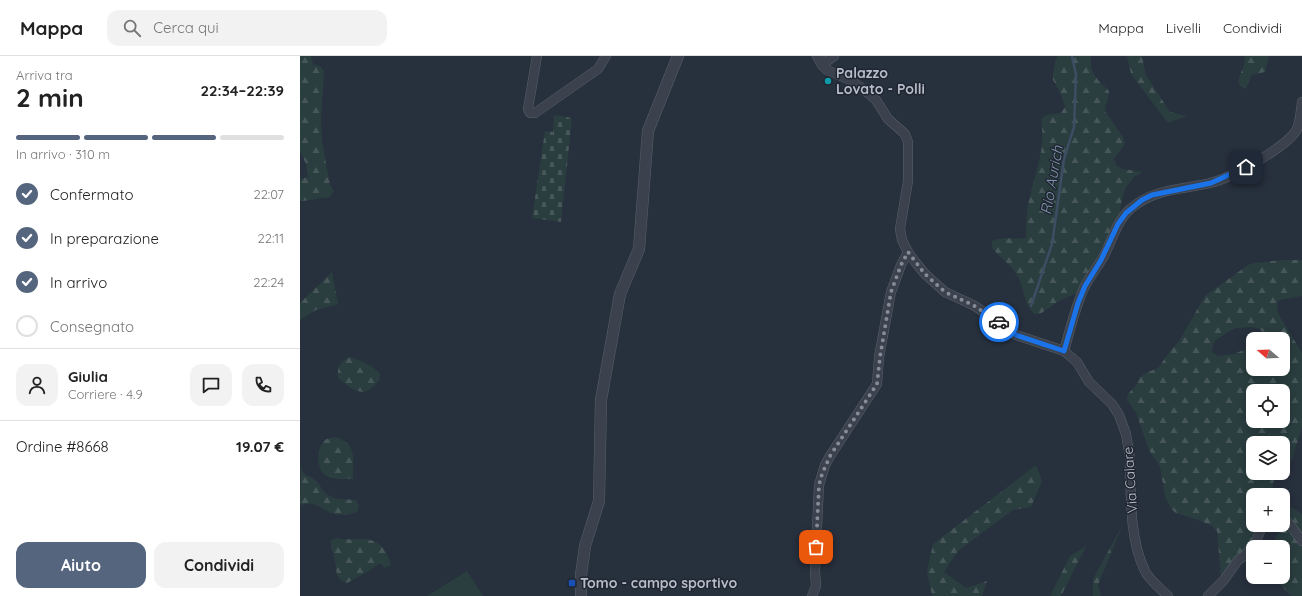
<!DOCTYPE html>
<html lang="it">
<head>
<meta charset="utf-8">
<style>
	body { margin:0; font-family:Quicksand,sans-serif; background:#f2f2f2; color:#222; height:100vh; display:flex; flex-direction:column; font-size:15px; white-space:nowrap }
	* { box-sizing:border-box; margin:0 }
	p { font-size:13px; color:#767676 }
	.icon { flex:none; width:22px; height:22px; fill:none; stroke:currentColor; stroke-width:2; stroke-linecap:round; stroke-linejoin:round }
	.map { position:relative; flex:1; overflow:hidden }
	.sheet { display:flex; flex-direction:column; background:#fff; width:300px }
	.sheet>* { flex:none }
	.needle { width:26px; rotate:289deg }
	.controls { position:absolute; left:946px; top:276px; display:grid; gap:8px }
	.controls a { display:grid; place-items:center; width:44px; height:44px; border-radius:8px; background:#fff; box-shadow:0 2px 10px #0003; font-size:20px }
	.pin { position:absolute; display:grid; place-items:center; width:34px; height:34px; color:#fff; margin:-17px; border-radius:8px; box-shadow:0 2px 6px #0006 }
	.courier { position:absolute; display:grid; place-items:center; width:40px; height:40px; margin:-20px; border:3px solid #1a73e8; border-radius:50%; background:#fff; color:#222; box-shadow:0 1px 5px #0007 }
	.summary em { font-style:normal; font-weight:700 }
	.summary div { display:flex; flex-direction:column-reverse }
	.summary { display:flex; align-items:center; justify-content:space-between; height:68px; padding:0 16px }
	h1 { font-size:26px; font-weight:700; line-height:30px }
	.bar { display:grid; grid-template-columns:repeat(4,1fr); gap:6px 4px; align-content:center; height:48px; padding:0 16px }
	.bar i { height:5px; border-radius:3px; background:#e0e0e0 }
	.bar .current { background:#56657e }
	.bar p { grid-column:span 4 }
	.line { display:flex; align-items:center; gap:10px; padding:0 16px; border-top:1px solid #e0e0e0 }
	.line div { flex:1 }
	.round { display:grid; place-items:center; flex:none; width:42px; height:42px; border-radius:12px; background:#f2f2f2 }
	ol { padding:0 16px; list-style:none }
	li { display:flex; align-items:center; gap:12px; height:44px }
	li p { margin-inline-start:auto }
	li .icon { padding:4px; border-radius:50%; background:#56657e; color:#fff; stroke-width:4 }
	li:last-child { color:#767676 }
	li i { width:22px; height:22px; border:2px solid #e0e0e0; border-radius:50% }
	.action { display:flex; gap:8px; margin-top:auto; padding:8px 16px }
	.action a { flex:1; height:46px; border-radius:12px; background:#56657e; color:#fff; font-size:16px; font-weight:700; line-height:46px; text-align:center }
	.action a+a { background:#f2f2f2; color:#222 }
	header { display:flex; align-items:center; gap:24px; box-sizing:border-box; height:56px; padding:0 20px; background:#fff; border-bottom:1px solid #e0e0e0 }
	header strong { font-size:19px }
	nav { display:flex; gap:22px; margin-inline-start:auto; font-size:14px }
	.search { width:280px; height:36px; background:#f2f2f2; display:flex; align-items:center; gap:10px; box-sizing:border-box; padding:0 14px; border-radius:12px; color:#767676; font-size:15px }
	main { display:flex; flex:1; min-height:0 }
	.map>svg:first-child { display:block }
</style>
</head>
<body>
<header>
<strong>Mappa</strong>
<div class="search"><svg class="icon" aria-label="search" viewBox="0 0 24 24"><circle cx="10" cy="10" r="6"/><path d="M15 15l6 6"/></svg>Cerca qui</div>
<nav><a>Mappa</a><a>Livelli</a><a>Condividi</a></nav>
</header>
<main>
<section class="sheet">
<div class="summary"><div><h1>2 min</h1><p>Arriva tra</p></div><em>22:34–22:39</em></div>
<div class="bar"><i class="current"></i><i class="current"></i><i class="current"></i><i></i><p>In arrivo · 310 m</p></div>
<ol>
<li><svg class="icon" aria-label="check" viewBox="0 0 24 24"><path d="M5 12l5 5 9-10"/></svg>Confermato<p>22:07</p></li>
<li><svg class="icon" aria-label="check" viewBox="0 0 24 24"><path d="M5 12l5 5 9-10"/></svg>In preparazione<p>22:11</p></li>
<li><svg class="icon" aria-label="check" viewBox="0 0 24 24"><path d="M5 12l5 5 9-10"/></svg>In arrivo<p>22:24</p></li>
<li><i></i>Consegnato</li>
</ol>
<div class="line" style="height:72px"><a class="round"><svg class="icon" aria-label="person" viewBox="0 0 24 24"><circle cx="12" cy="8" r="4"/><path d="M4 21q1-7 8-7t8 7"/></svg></a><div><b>Giulia</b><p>Corriere · 4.9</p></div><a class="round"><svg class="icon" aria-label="chat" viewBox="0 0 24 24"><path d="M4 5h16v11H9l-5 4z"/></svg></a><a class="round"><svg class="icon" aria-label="phone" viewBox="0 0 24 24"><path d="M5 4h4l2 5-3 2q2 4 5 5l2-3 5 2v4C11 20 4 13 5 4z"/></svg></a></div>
<div class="line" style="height:52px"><div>Ordine #8668</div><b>19.07 €</b></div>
<div class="action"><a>Aiuto</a><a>Condividi</a></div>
</section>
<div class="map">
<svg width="1002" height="540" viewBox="0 0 1002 540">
	<defs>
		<pattern id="forest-firs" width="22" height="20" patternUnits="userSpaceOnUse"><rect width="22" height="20" fill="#2a3d3f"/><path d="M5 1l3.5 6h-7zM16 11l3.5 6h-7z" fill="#475759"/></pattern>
		<pattern id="cemetery-stones" width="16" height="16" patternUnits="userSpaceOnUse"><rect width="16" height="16" fill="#2a3d3f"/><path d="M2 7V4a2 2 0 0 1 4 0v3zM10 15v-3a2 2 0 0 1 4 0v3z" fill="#475759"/></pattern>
	</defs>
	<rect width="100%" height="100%" fill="#27303d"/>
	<g fill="url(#forest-firs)" fill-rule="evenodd">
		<path d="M 0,0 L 11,0 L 13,8 L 20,10 L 24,15 L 21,63 L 22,85 L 30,129 L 34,135 L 30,141 L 3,145 L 0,145 L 0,123 L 8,121 L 6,108 L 0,95 Z"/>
		<path d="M 757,0 L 791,0 C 789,18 797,23 809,35 C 809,43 805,47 805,55 L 823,81 L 825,87 C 822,94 817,97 814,103 L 817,110 L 823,113 L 843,116 L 834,121 L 826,131 L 822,143 L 819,161 L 777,237 L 759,245 L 740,258 L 734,258 C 723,247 725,234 718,221 C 712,209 700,202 692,192 L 692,185 C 703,180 714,184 726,182 C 726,173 726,165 727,157 C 731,123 747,99 741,63 L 746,59 L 761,57 L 765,51 L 761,38 L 753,24 L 753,17 Z"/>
		<path d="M 827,0 L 842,0 L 846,19 L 870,56 L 887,60 L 868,67 L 831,18 Z"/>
		<path d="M 945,0 L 969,0 L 965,16 L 951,19 L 946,33 L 940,30 L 938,24 L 944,9 Z"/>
		<path d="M 983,204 L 1002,204 L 1002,240 L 984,243 L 978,245 L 977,252 L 979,259 L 1002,297 L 1002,371 L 992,404 L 983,416 L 983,387 L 953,387 L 953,417 L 981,417 L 974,424 L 971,439 L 953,439 L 953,469 L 959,469 L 956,487 L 921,521 L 917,475 L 912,470 L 898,464 L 876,457 L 871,453 L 865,440 L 860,411 L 849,394 L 836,357 L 827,344 L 828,338 L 837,328 L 840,321 L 846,317 L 858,312 L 870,295 L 879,285 L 905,240 L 948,209 L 954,207 ZM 952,271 L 959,273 L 964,277 L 963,283 L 983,283 L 983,313 L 953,313 L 953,290 L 934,298 L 918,300 L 912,296 L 913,289 L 916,284 L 928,276 L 936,272 ZM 953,335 L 983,335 L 983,365 L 953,365 Z"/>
		<path d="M 32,216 L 38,248 L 16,254 L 0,264 L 0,247 Z"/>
		<path d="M 51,301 C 62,306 72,308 80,318 L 79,325 C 75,329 69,335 63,336 C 55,336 44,327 38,322 C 37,310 40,305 51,301 Z"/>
		<path d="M 35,381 C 58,387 53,404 53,423 C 45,423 32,424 25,419 C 16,412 17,394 23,386 C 26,382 30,382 35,381 Z"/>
		<path d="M 1,409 C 3,422 8,417 15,424 C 20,428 23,436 28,439 C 35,444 48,443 56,444 L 59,450 L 57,456 C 48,460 36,460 27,455 C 22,453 18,449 13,448 C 9,447 4,448 0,449 Z"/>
		<path d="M 736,409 L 742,425 L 731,451 L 713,454 L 658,495 L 644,516 L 666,532 L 687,525 L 682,540 L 632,540 L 627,515 L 633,488 Z"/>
		<path d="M 991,451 L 1002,458 L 1002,540 L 991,540 L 973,521 L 983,521 L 983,491 L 971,491 L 982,469 L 983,469 L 983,466 Z"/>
		<path d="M 823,468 L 798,529 L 801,540 L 793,540 L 793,523 Z"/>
		<path d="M 37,482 C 44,484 49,483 57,483 C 78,482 85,490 91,509 L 85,512 L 80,507 L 69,515 L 47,527 L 41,525 L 37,519 L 35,505 L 31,491 L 31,484 Z"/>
		<path d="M 786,490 L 761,540 L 750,540 L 770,500 Z"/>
	</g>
	<path fill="url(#cemetery-stones)" d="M 254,59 L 272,62 L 261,166 L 232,162 L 245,75 L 253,76 Z"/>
	<path fill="#2a3d3f" d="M 167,515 L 183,540 L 127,540 Z"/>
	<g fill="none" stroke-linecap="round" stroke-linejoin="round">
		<path stroke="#3e4d64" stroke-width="2.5" d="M 731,250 L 752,188 L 764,103 L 774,71 L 776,19 L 772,0"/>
		<defs>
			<g id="minor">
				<path d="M 237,0 L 228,53 L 230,57 L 235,57 L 298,13 L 306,0"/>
				<path d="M 517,0 L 522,9 L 527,14 L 550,24 L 563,33 L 576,44 L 588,63 L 605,78 L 608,86 L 608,125 L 600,173 L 602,184 L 608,196 L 616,207 L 625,218 L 645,236 L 673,249 L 695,263 L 716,279 L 764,295 L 771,301 L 777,306 L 789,326 L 812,348 L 819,359 L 826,378 L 830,402 C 831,437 829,483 845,515 C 850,525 860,532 868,540"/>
				<path d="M 522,9 L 534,0"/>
				<path d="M 764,295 C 770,274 775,252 784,232 C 790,220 799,209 805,198 C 812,183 818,164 830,153 C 854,132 881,134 910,127 C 929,123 989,90 997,73 C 1000,66 1001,54 1002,46"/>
				<path d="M 983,462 L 991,470 L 1002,485"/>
				<path d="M 512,540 L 516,530 L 515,515 L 519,429 L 525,409 L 530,400 L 577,328 L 579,301 L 591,236 L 601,209 L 608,196"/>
				<path d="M 908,540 L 924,524 L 938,504 L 944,500 L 956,487 L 962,469"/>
			</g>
			<path id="tertiary" d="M 281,540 L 281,519 L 285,490 L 299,445 L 301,344 L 320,238 L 339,193 L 348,75 L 378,0"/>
		</defs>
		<use href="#minor" stroke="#59606b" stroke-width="10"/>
		<use href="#tertiary" stroke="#59606b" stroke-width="12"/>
		<use href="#minor" stroke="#3b424d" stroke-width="9"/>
		<use href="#tertiary" stroke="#3b424d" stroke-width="11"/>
	</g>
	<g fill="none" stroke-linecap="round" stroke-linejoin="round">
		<path stroke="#858c97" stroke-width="4" stroke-dasharray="0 7.2" d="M 516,491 L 519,429 L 522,418 L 530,400 L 577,328 L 580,301 L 591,236 L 601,209 L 608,196 L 625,218 L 645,236 L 673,249 L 699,266"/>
		<path stroke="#1a73e8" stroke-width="5" d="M 699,266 L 716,279 L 764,295 L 778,247 L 785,230 L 801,204 L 818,168 L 826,157 L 842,144 L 852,139 L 911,127 L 946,111"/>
	</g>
	<circle fill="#0f9aa8" stroke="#202732" stroke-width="1.5" cx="528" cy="25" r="4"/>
	<rect fill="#1a4fb4" stroke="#202732" stroke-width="1.5" x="268" y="523" width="8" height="8" rx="2"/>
	<g text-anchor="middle" stroke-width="3" stroke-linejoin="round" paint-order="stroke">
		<g font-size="14" font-weight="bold" fill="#b7bdc8" stroke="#202732" text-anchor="start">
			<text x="536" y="22">Palazzo<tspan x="536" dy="16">Lovato - Polli</tspan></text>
			<text x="280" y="532">Tomo - campo sportivo</text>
		</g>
		<g font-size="14" fill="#b7bdc8" stroke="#202732">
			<text transform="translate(830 424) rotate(-94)" y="5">Via Calare</text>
		</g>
		<g font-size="15" font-style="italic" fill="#8193ac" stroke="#202732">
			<text transform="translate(752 124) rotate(-80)" y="5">Rio Aurich</text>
		</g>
	</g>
</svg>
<div class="controls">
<a><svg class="needle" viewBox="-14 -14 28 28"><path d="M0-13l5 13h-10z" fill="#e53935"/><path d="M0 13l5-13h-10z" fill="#767676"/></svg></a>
<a><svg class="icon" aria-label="locate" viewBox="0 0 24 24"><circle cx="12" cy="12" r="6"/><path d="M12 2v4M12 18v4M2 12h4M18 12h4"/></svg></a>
<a><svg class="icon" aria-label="layers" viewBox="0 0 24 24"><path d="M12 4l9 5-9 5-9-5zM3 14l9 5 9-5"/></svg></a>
<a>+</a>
<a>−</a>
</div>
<div class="pin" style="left:516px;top:491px;background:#ea580c"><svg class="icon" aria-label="bag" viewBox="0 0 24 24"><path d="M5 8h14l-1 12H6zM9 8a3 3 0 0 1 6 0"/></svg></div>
<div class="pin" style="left:946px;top:111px;background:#1f2937"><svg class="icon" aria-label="home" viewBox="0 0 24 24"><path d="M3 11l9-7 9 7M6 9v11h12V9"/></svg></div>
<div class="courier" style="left:699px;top:266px"><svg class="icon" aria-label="car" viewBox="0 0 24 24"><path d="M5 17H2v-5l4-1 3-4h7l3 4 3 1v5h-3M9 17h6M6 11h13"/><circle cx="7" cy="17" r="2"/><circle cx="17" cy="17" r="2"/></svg></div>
</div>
</main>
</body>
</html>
